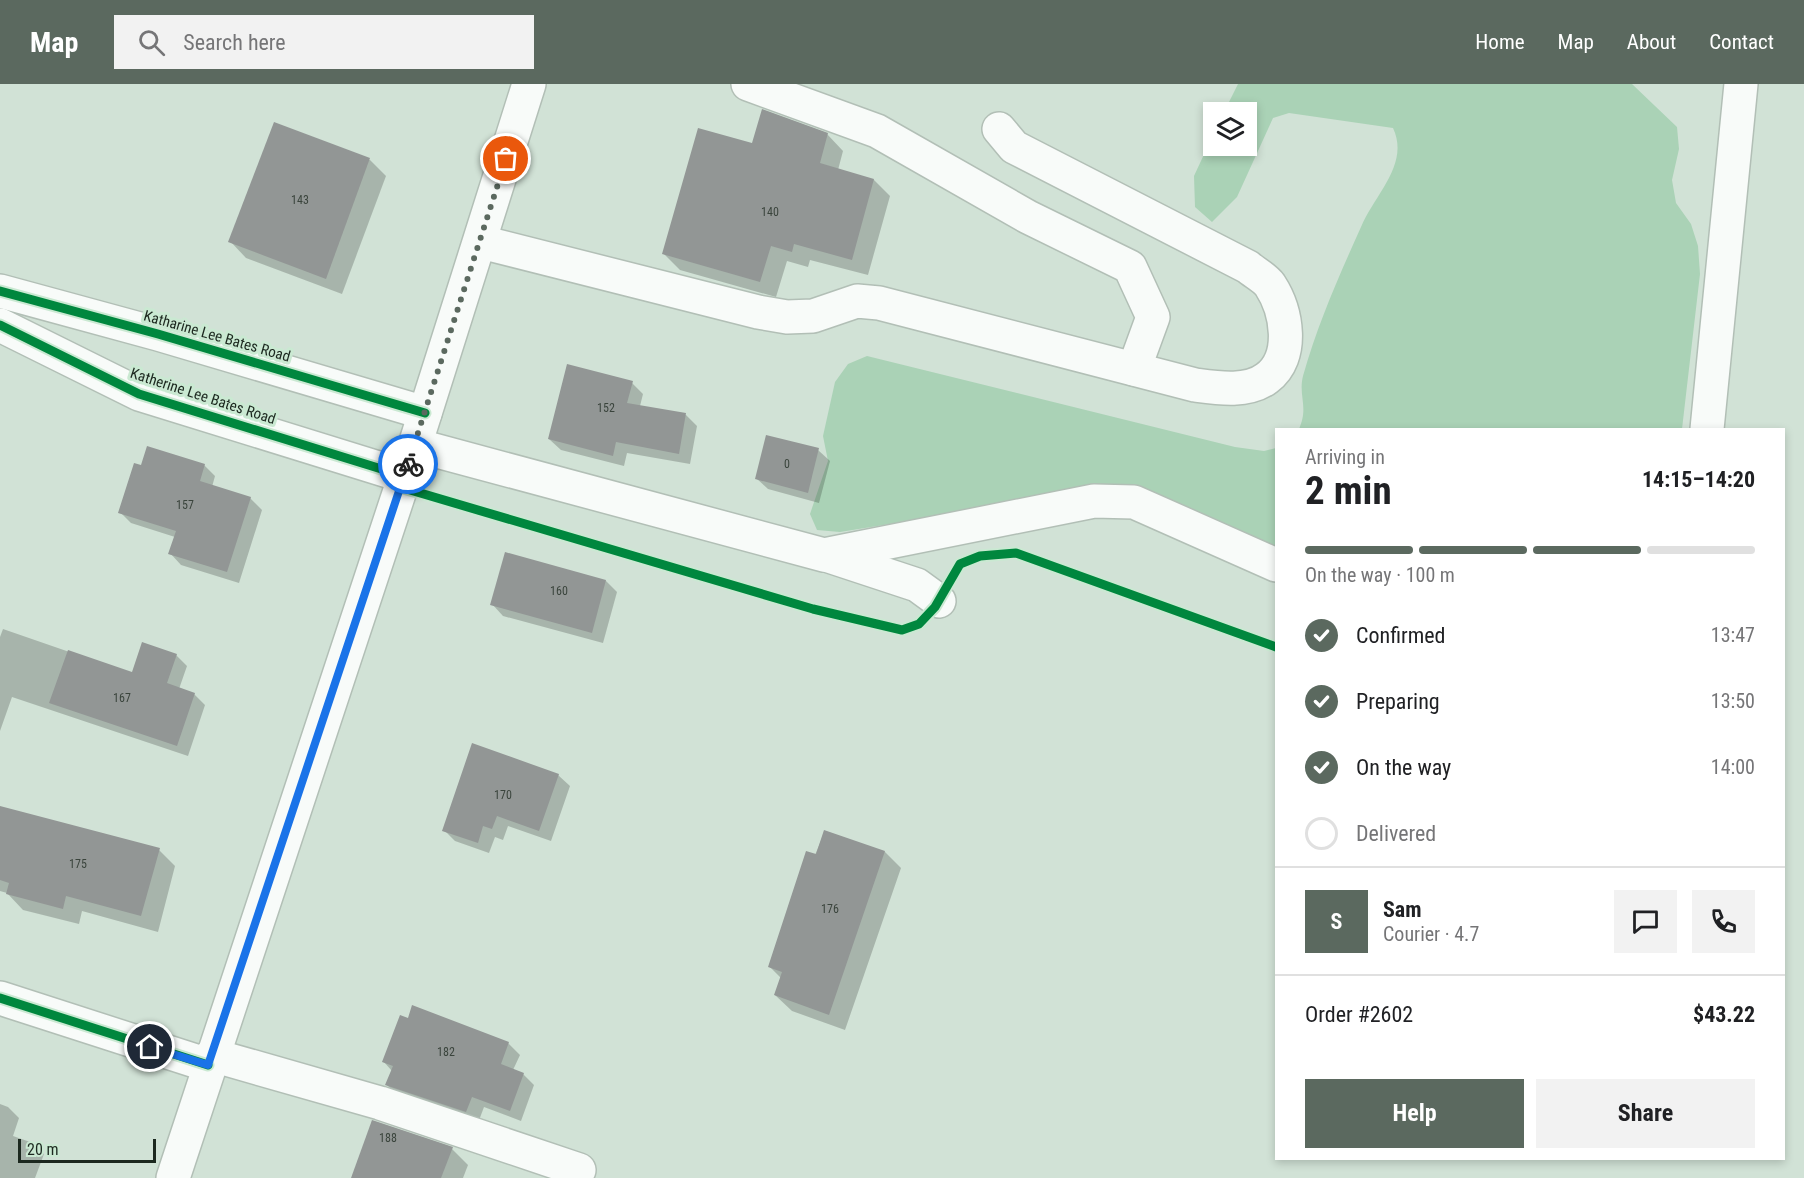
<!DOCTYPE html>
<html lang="en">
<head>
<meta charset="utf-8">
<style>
	body { margin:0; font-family:"Roboto Condensed",sans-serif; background:#f2f2f2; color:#202124; height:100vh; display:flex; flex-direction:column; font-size:22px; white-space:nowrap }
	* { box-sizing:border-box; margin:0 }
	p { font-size:20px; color:#757577 }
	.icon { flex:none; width:33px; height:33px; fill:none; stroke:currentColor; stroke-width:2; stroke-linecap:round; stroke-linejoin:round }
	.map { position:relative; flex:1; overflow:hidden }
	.side { position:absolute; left:1275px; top:344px; width:510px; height:732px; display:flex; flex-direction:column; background:#fff; border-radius:0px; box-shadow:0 3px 9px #0003 }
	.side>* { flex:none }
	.controls { position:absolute; left:1203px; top:18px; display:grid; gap:12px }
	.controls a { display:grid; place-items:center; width:54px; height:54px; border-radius:0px; background:#fff; box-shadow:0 3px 9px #0003; font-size:30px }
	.scale { position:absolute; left:18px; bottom:15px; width:138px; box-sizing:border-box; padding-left:6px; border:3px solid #1c281f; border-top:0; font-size:16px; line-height:21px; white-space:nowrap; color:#1c281f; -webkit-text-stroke:4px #cae9d2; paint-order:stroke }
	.pin { position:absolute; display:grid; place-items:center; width:51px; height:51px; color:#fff; margin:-26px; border:3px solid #fff; border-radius:50%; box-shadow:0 2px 6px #0007 }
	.courier { position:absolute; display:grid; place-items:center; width:60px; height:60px; margin:-30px; border:4px solid #1a73e8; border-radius:50%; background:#fff; color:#222; box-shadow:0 2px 8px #0007 }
	.headline em { font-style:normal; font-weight:700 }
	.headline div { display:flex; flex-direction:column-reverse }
	.headline { display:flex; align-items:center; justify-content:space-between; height:102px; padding:0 30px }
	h1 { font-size:39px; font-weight:700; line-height:45px }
	.bar { display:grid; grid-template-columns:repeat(4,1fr); gap:9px 6px; align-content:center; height:72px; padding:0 30px }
	.bar i { height:8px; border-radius:4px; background:#e0e0e0 }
	.bar .active { background:#5b695f }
	.bar p { grid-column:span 4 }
	.line { display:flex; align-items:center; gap:15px; padding:0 30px; border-top:2px solid #e0e0e0 }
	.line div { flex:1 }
	.round { display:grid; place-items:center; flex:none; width:63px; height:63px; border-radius:0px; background:#f2f2f2 }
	ol { padding:0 30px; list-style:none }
	li { display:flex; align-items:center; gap:18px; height:66px }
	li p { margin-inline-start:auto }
	li .icon { padding:6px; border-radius:50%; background:#5b695f; color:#fff; stroke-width:4 }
	li:last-child { color:#757577 }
	li i { width:33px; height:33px; border:3px solid #e0e0e0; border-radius:50% }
	.action { display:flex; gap:12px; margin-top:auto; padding:12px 30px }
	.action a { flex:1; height:69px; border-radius:0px; background:#5b695f; color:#fff; font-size:24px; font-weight:700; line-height:69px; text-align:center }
	.action a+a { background:#f2f2f2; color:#202124 }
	header { display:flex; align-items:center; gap:36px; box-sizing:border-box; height:84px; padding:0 30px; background:#5b695f; color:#fff }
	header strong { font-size:28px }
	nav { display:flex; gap:33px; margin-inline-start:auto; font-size:21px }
	.search { width:420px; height:54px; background:#f2f2f2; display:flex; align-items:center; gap:15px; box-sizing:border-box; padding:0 21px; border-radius:0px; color:#757577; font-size:22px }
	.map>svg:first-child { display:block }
</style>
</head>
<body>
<header>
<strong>Map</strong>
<div class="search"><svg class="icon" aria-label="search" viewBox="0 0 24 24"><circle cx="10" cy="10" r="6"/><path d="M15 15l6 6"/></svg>Search here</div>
<nav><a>Home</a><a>Map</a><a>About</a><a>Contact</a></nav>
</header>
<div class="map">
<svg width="1804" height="1094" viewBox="0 0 1804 1094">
	<rect width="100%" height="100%" fill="#d1e2d6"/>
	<g fill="#aad2b6">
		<path d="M 1238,0 L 1632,0 L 1677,43 L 1679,65 L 1672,96 L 1676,119 L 1691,140 L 1698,162 L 1700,190 L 1682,345 L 1299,345 C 1309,323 1298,312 1303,292 C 1318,239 1339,192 1361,143 C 1375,110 1410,80 1393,44 L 1289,29 L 1273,34 L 1237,113 L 1212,138 L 1195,123 L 1194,92 L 1213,51 L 1214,62 L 1246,62 L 1246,28 L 1224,28 Z"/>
		<path d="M 867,272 L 1235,363 L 1264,367 L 1276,364 L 1276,469 L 1076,410 L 840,448 L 817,446 L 810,430 L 828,377 L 823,352 L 835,298 L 848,280 Z"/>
	</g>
	<g fill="#0003">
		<path d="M 274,40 L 370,76 L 386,92 L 342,210 L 246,174 L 230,157 Z"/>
		<path d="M 827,50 L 843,67 L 838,86 L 874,96 L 890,112 L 868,191 L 810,176 L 808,183 L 787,177 L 776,213 L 680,186 L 664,170 L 754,61 Z"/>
		<path d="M 632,299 L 643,310 L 640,322 L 686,331 L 697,342 L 690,380 L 627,369 L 624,382 L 561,366 L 549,355 Z"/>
		<path d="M 818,366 L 830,377 L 819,419 L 768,405 L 756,394 Z"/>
		<path d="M 204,381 L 215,392 L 212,403 L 250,414 L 262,426 L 239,499 L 181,481 L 170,469 L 175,453 L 131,439 L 120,428 L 142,383 Z"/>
		<path d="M 606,497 L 617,508 L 603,559 L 503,532 L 492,520 Z"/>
		<path d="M 3,545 L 133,590 L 176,571 L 187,582 L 179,605 L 194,610 L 205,621 L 188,672 L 12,613 L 0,647 L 0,553 Z"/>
		<path d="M 558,691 L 570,702 L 551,757 L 508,742 L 503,756 L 495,753 L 489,769 L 455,757 L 444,746 Z"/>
		<path d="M 0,725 L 159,766 L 175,782 L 158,848 L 82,827 L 79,840 L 23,826 L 7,809 L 0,807 Z"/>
		<path d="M 825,747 L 885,768 L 901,784 L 845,946 L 792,927 L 775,911 L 781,894 L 769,882 Z"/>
		<path d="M 508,959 L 520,971 L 513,986 L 523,990 L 534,1001 L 521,1037 L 484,1023 L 478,1039 L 398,1012 L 387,1001 L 392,987 L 384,978 Z"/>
		<path d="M 0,1020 L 8,1023 L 19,1034 L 13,1052 L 33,1059 L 44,1070 L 35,1094 L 0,1094 Z"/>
		<path d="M 452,1065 L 468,1081 L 463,1094 L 352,1094 Z"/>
	</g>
	<g fill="#929695">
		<path d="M 762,25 L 828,49 L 820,79 L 874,95 L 852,176 L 794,160 L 792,168 L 771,162 L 760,198 L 662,170 L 698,44 L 752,59 Z"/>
		<path d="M 274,38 L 370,74 L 326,195 L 228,158 Z"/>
		<path d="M 567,280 L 633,297 L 627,319 L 686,329 L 679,370 L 616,358 L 613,372 L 548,355 Z"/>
		<path d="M 766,351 L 819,364 L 808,409 L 755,395 Z"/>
		<path d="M 147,362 L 205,380 L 200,397 L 251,413 L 227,488 L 168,470 L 176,447 L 118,429 L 134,379 L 141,381 Z"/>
		<path d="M 505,468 L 606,496 L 592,549 L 490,521 Z"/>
		<path d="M 142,558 L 177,570 L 167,599 L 195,609 L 177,662 L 49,619 L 68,566 L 132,588 Z"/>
		<path d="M 472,659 L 559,690 L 539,747 L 497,732 L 492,745 L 483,742 L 478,759 L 442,747 Z"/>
		<path d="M 0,722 L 160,764 L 141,832 L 66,812 L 63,825 L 6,810 L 9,799 L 0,796 Z"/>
		<path d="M 824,746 L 885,767 L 829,931 L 774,911 L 782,888 L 768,883 L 806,767 L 816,770 Z"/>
		<path d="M 412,921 L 509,958 L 501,980 L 524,989 L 510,1027 L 472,1013 L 466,1028 L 385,1001 L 393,982 L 382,978 L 400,931 L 408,934 Z"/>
		<path d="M 372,1036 L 453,1063 L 441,1094 L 351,1094 Z"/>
	</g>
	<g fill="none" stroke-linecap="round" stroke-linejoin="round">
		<defs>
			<g id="minor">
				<path d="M 748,0 L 877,47 L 1028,133 L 1130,183 L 1153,233 L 1134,285"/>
				<path d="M 481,158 L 758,228 L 787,233 L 813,232 L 857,217 L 879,219 L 1195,301 C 1217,304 1248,309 1267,294 C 1295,273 1287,227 1270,201 C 1265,194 1255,189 1248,183 L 1014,63 L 999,45"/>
				<path d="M 0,207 L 158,250 L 425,329"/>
				<path d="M 0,241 L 139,310 L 404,392"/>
				<path d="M 1707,345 L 1741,0"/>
				<path d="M 415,361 L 824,471 L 1094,417 L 1134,418 L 1276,481"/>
				<path d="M 826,471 L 917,501 L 939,517"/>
				<path d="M 0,914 L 208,981"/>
				<path d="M 212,971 L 380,1019 L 579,1086"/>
			</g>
			<path id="highway" d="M 173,1094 L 415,361 L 529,0"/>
		</defs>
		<use href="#minor" stroke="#b2bfb6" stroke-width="36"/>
		<use href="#highway" stroke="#b2bfb6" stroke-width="36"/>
		<use href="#minor" stroke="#f8fbf9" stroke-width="33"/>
		<use href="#highway" stroke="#f8fbf9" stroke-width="33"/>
		<defs>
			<g id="cycleway">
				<path d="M 0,207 L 158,250 L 425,329"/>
				<path d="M 0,241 L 139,310 L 404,392"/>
				<path d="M 400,403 L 813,525 L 902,546 L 919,540 L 935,523 L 960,480 L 980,472 L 1016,469 L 1276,563"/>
				<path d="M 0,914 L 208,981"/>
			</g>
		</defs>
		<use href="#cycleway" stroke="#cae9d2" stroke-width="13"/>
		<use href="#cycleway" stroke="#00873e" stroke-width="9"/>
	</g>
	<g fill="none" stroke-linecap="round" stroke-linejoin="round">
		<path stroke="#5b695f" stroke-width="6" stroke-dasharray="0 10.8" d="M 408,380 L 506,75"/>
		<path stroke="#1a73e8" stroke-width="8" d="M 150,963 L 208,981 L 408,380"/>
	</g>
	<g text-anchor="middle" stroke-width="6" stroke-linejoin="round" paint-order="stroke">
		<g font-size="12" fill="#3a443c">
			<text x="300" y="120">143</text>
			<text x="770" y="132">140</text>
			<text x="606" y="328">152</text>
			<text x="787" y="384">0</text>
			<text x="185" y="425">157</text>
			<text x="559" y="511">160</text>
			<text x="122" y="618">167</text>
			<text x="503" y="715">170</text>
			<text x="78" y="784">175</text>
			<text x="830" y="829">176</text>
			<text x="446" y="972">182</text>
			<text x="388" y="1058">188</text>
		</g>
		<g font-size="15" fill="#1c281f" stroke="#cae9d2">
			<text transform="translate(217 252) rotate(16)" y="5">Katharine Lee Bates Road</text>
			<text transform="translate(203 312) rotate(18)" y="5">Katherine Lee Bates Road</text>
		</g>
	</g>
</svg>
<div class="controls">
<a><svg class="icon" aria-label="layers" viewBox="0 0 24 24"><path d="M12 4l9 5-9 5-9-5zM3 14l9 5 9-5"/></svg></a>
</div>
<div class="scale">20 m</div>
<div class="pin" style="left:506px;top:75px;background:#ea580c"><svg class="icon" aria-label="bag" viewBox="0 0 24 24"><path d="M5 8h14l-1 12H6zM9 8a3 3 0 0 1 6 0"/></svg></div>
<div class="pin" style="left:150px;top:963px;background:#1f2937"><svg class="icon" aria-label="home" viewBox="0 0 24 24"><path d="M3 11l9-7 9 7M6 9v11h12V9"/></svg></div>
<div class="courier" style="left:408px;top:380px"><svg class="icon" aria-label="bike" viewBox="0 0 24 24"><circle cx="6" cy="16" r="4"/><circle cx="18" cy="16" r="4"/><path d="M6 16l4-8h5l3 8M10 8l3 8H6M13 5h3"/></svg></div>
<section class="side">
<div class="headline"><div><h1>2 min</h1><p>Arriving in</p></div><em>14:15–14:20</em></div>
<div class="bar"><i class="active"></i><i class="active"></i><i class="active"></i><i></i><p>On the way · 100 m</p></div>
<ol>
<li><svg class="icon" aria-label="check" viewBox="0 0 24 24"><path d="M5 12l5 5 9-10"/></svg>Confirmed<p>13:47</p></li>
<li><svg class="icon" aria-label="check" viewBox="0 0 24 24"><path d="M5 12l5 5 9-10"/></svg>Preparing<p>13:50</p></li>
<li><svg class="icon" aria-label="check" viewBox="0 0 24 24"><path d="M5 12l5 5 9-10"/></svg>On the way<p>14:00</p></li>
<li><i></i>Delivered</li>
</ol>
<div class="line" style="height:108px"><b class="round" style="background:#5b695f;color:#fff">S</b><div><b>Sam</b><p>Courier · 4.7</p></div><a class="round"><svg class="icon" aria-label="chat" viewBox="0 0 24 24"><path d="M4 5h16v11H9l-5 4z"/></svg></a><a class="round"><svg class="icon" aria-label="phone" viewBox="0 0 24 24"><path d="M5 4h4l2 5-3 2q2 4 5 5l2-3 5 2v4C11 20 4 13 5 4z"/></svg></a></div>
<div class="line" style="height:78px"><div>Order #2602</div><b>$43.22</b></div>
<div class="action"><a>Help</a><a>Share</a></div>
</section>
</div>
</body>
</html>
